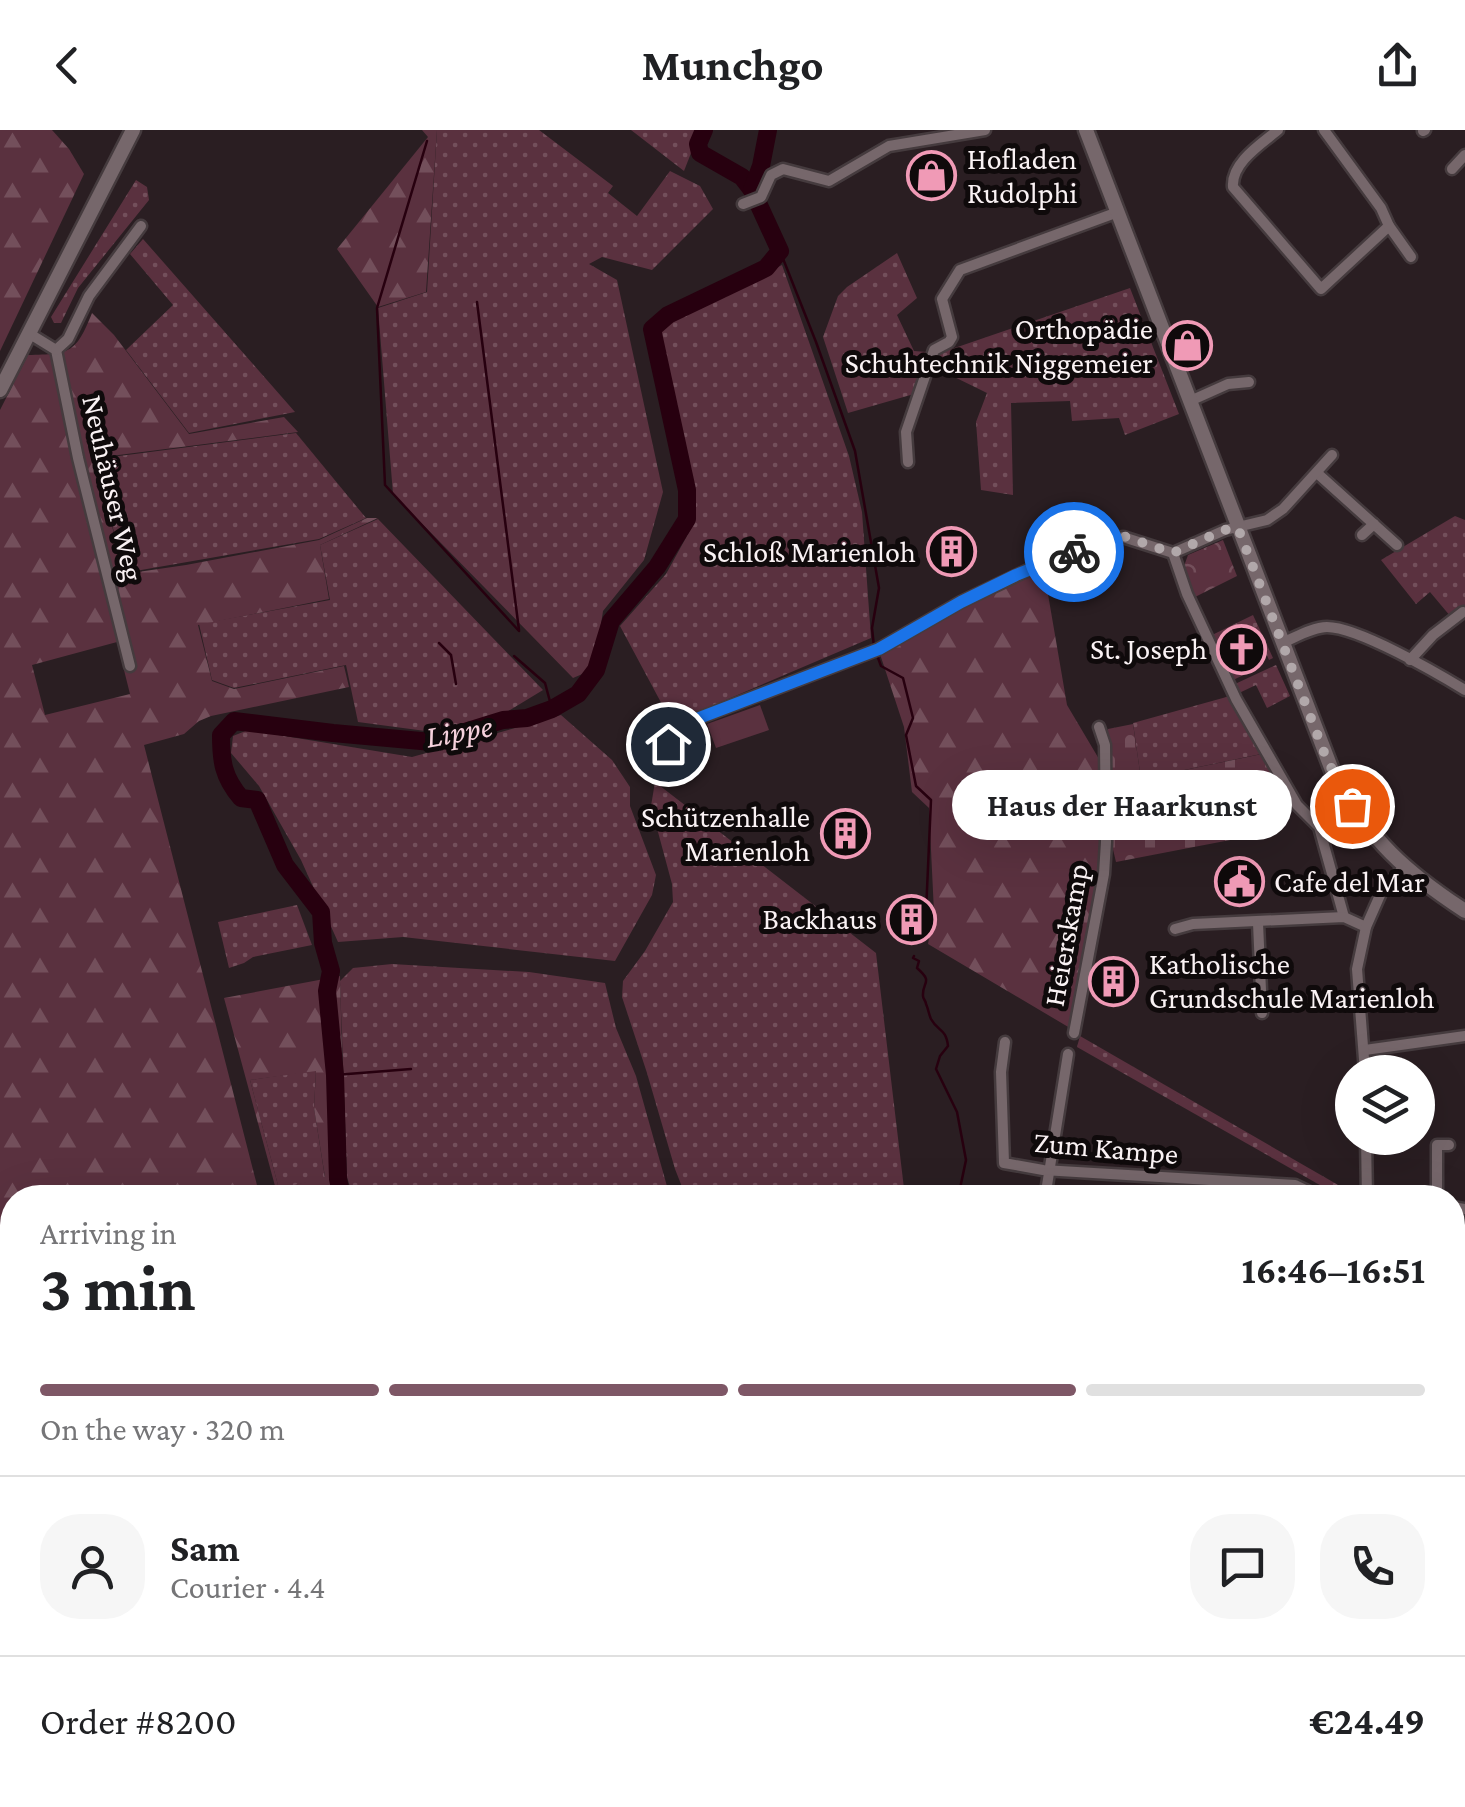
<!DOCTYPE html>
<html lang="en">
<head>
<meta charset="utf-8">
<style>
	body { margin:0; font-family:"Crimson Pro",serif; background:#f6f6f6; color:#202124; height:100vh; display:flex; flex-direction:column; font-size:38px; white-space:nowrap }
	* { box-sizing:border-box; margin:0 }
	p { font-size:32px; color:#757577 }
	.icon { flex:none; width:55px; height:55px; fill:none; stroke:currentColor; stroke-width:2; stroke-linecap:round; stroke-linejoin:round }
	.map { position:relative; flex:1; overflow:hidden }
	.drawer { position:absolute; left:0px; top:1055px; width:1465px; height:622px; display:flex; flex-direction:column; background:#fff; border-radius:40px 40px 0 0; box-shadow:0 10px 40px #0002 }
	.drawer>* { flex:none }
	.controls { position:absolute; left:1335px; top:925px; display:grid; gap:20px }
	.controls a { display:grid; place-items:center; width:100px; height:100px; border-radius:50%; background:#fff; box-shadow:0 10px 40px #0002; font-size:50px }
	.pin { position:absolute; display:grid; place-items:center; width:85px; height:85px; color:#fff; margin:-42px; border:5px solid #fff; border-radius:50%; box-shadow:0 2px 10px #0007 }
	.courier { position:absolute; display:grid; place-items:center; width:100px; height:100px; margin:-50px; border:8px solid #1a73e8; border-radius:50%; background:#fff; color:#222; box-shadow:0 2px 12px #0007 }
	.bubble { position:absolute; height:70px; border-radius:35px; background:#fff; box-shadow:0 10px 40px #0002; font-size:32px; font-weight:700; line-height:70px; text-align:center }
	.summary em { font-style:normal; font-weight:700 }
	.summary div { display:flex; flex-direction:column-reverse }
	.summary { display:flex; align-items:center; justify-content:space-between; height:170px; padding:0 40px }
	h1 { font-size:65px; font-weight:700; line-height:75px }
	.bar { display:grid; grid-template-columns:repeat(4,1fr); gap:15px 10px; align-content:center; height:120px; padding:0 40px }
	.bar i { height:12px; border-radius:8px; background:#e0e0e0 }
	.bar .selected { background:#7e5766 }
	.bar p { grid-column:span 4 }
	.line { display:flex; align-items:center; gap:25px; padding:0 40px; border-top:2px solid #e0e0e0 }
	.line div { flex:1 }
	.round { display:grid; place-items:center; flex:none; width:105px; height:105px; border-radius:40px; background:#f6f6f6 }
	header { display:flex; justify-content:space-between; align-items:center; height:130px; padding:0 40px; background:#fff; font-size:45px; font-weight:700 }
	.map>svg:first-child { display:block }
</style>
</head>
<body>
<header><svg class="icon" aria-label="back" viewBox="0 0 24 24"><path d="M15 5l-7 7 7 7"/></svg>Munchgo<svg class="icon" aria-label="share" viewBox="0 0 24 24"><path d="M12 15V3M7 8l5-5 5 5M5 13v7h14v-7"/></svg></header>
<div class="map">
<svg width="1465" height="1677" viewBox="0 0 1465 1677">
	<defs>
		<pattern id="grass-dots" width="8" height="8" patternUnits="userSpaceOnUse" patternTransform="scale(2.5)"><rect width="8" height="8" fill="#5a313f"/><path d="M2 2h.1M6 6h.1" fill="none" stroke="#734f5b" stroke-width="1.8" stroke-linecap="round"/></pattern>
		<pattern id="forest-firs" width="22" height="20" patternUnits="userSpaceOnUse" patternTransform="scale(2.5)"><rect width="22" height="20" fill="#5a313f"/><path d="M5 1l3.5 6h-7zM16 11l3.5 6h-7z" fill="#734f5b"/></pattern>
		<pattern id="cemetery-stones" width="16" height="16" patternUnits="userSpaceOnUse" patternTransform="scale(2.5)"><rect width="16" height="16" fill="#5a313f"/><path d="M2 7V4a2 2 0 0 1 4 0v3zM10 15v-3a2 2 0 0 1 4 0v3z" fill="#734f5b"/></pattern>
		<pattern id="park-crowns" width="20" height="18" patternUnits="userSpaceOnUse" patternTransform="scale(2.5)"><rect width="20" height="18" fill="#5a313f"/><path d="M2 6a3 3 0 1 1 6 0M12 15a3 3 0 1 1 6 0" fill="none" stroke="#734f5b"/></pattern>
	</defs>
	<rect width="100%" height="100%" fill="#2a1e22"/>
	<g fill="url(#grass-dots)">
		<path d="M 437,0 L 539,0 L 613,56 L 608,63 L 637,86 L 670,41 L 700,56 L 713,79 L 652,140 L 602,127 L 589,134 L 617,150 L 663,362 L 644,430 L 603,481 L 594,539 L 573,548 L 393,364 L 378,178 L 427,162 Z"/>
		<path d="M 631,0 L 700,0 L 684,41 Z"/>
		<path d="M 136,50 L 147,57 L 149,70 L 78,158 L 61,193 L 54,193 L 51,187 Z"/>
		<path d="M 143,109 L 295,282 L 189,303 L 126,220 L 173,175 L 130,124 Z"/>
		<path d="M 897,123 L 917,168 L 897,185 L 914,221 L 927,222 L 914,264 L 848,283 L 823,207 L 838,166 L 847,157 Z"/>
		<path d="M 782,135 L 849,326 L 862,382 L 871,508 L 672,593 L 620,496 L 666,444 L 693,395 L 693,361 L 659,197 Z"/>
		<path d="M 1130,158 L 1179,284 L 1125,305 L 1119,288 L 1072,291 L 1070,271 L 1011,273 L 1013,365 L 981,360 L 976,292 L 987,263 L 936,238 L 940,223 Z"/>
		<path d="M 296,303 L 366,388 L 319,409 L 124,443 L 96,329 Z"/>
		<path d="M 1455,386 L 1465,390 L 1465,479 L 1451,487 L 1430,462 L 1416,474 L 1381,430 Z"/>
		<path d="M 378,389 L 543,560 L 500,586 L 433,602 L 358,592 L 346,535 L 234,558 L 212,550 L 199,494 L 330,470 L 320,415 Z"/>
		<path d="M 1253,485 L 1273,528 L 1269,530 L 1260,510 L 1256,511 L 1250,499 L 1245,500 L 1243,495 L 1222,506 L 1236,532 L 1242,530 L 1248,543 L 1233,550 L 1210,506 Z"/>
		<path d="M 1276,535 L 1290,566 L 1267,578 L 1256,555 L 1239,563 L 1235,554 Z"/>
		<path d="M 1230,566 L 1261,624 L 1141,649 L 1133,593 Z"/>
		<path d="M 561,585 L 612,630 L 630,657 L 630,676 L 656,745 L 652,765 L 615,831 L 403,807 L 338,812 L 301,730 L 259,656 L 231,623 L 233,606 L 248,600 L 412,627 Z"/>
		<path d="M 655,652 L 876,823 L 905,1067 L 686,1067 L 675,1039 L 647,943 L 622,867 L 623,851 L 645,821 L 673,772 L 672,754 L 651,676 Z"/>
		<path d="M 297,775 L 312,815 L 253,827 L 244,833 L 229,838 L 218,792 Z"/>
		<path d="M 392,834 L 529,842 L 605,853 L 616,898 L 636,946 L 670,1067 L 353,1067 L 347,1047 L 340,851 L 353,838 Z"/>
		<path d="M 1080,906 L 1359,1067 L 1341,1067 L 1077,917 Z"/>
		<path d="M 316,940 L 314,978 L 325,1048 L 279,1059 L 250,950 Z"/>
		<path d="M 504,1665 L 813,1665 L 810,1677 L 517,1677 Z"/>
		<path d="M 831,1665 L 1214,1665 L 1225,1677 L 829,1677 Z"/>
	</g>
	<g fill="url(#forest-firs)" fill-rule="evenodd">
		<path d="M 0,0 L 52,0 L 69,19 L 84,44 L 0,221 Z"/>
		<path d="M 422,0 L 437,0 L 426,162 L 378,177 L 337,119 L 428,7 Z"/>
		<path d="M 92,183 L 114,205 L 189,304 L 284,287 L 298,302 L 95,328 L 124,444 L 186,435 L 319,410 L 367,388 L 378,388 L 320,415 L 329,469 L 198,495 L 212,551 L 234,559 L 344,536 L 349,557 L 211,586 L 199,591 L 184,604 L 144,615 L 260,1067 L 12,1068 L 12,1665 L 412,1665 L 415,1677 L 0,1677 L 0,280 L 28,225 C 71,224 76,223 92,183 ZM 117,512 L 130,564 L 45,585 L 32,535 Z"/>
		<path d="M 1044,441 L 1067,575 L 1099,629 L 1102,710 L 1100,744 L 1070,898 L 928,814 L 934,782 L 929,678 L 912,662 L 904,597 L 880,524 L 972,472 Z"/>
		<path d="M 340,846 L 345,1046 L 352,1067 L 278,1067 L 224,868 ZM 316,941 L 314,978 L 325,1047 L 279,1059 L 250,950 Z"/>
	</g>
	<path fill="url(#cemetery-stones)" d="M 1133,594 L 1141,649 L 1262,624 L 1283,665 L 1245,673 L 1251,706 L 1116,732 L 1111,711 L 1108,599 Z"/>
	<path fill="url(#park-crowns)" d="M 1223,410 L 1237,446 L 1195,467 L 1183,439 L 1188,425 Z"/>
	<path fill="#5a313f" d="M 760,575 L 769,600 L 716,618 L 707,594 Z"/>
	<g fill="none" stroke-linecap="round" stroke-linejoin="round">
		<g stroke="#27000f" stroke-width="2.5">
			<path d="M 427,11 L 377,178 L 385,355 L 519,501"/>
			<path d="M 780,121 L 816,212 L 855,321 L 879,458 L 872,498 L 874,517"/>
			<path d="M 477,172 L 519,500"/>
			<path d="M 439,513 L 451,525 L 456,554"/>
			<path d="M 877,525 L 881,536 L 903,548 L 913,588 L 906,605 L 916,656 L 931,670 L 926,782 L 923,809"/>
			<path d="M 514,526 L 545,553 L 552,579"/>
			<path d="M 914,826 L 913,828 L 919,831 L 917,838 C 934,853 922,851 923,866 C 923,869 926,871 926,874 C 928,878 929,885 931,889 C 938,902 946,898 948,916 L 940,926 L 936,939 L 957,982 L 966,1030 L 958,1068"/>
			<path d="M 335,945 L 411,939"/>
			<path d="M 1219,1665 L 1230,1677"/>
		</g>
		<g stroke="#27000f" stroke-width="18">
			<path d="M 704,0 L 698,14 L 700,23 L 742,47 L 752,60"/>
			<path d="M 342,1068 L 338,1049 L 335,945 L 327,861 L 331,841 L 323,813 L 321,782 L 285,735 L 257,670 L 241,668 C 223,647 221,631 221,605 L 234,591 L 333,603 L 432,612 L 503,590 L 527,588 L 552,579 L 578,564 L 596,540 L 611,491 L 657,437 L 687,389 L 687,360 L 652,199 L 668,185 L 766,138 L 780,121 L 752,60 L 761,36 L 768,0"/>
			<path d="M 496,1665 L 506,1677"/>
		</g>
		<defs>
			<g id="street">
				<path d="M 1278,0 C 1261,14 1231,33 1233,57 L 1321,159 L 1389,96"/>
				<path d="M 1324,0 L 1381,78 L 1389,96 L 1411,127"/>
				<path d="M 1423,1 L 1425,0"/>
				<path d="M 1452,39 L 1465,25"/>
				<path d="M 743,74 L 761,67 L 771,45 L 783,39 L 829,51 L 889,16 L 985,0"/>
				<path d="M 30,204 L 56,220 L 78,328 L 130,536"/>
				<path d="M 56,220 L 68,209 L 89,166 L 141,96"/>
				<path d="M 1190,271 L 1228,254 L 1249,252"/>
				<path d="M 908,332 L 906,302 L 934,220 L 949,212 L 952,207 L 942,169 L 960,140 L 1118,82"/>
				<path d="M 1317,343 L 1397,415"/>
				<path d="M 1362,405 L 1374,394"/>
				<path d="M 1173,423 L 1187,464 L 1236,569 L 1297,675 L 1319,697 L 1344,787"/>
				<path d="M 1282,513 C 1296,507 1313,497 1327,497 C 1358,497 1437,543 1465,560"/>
				<path d="M 1410,530 L 1433,505 L 1463,482"/>
				<path d="M 662,626 L 678,602 L 699,588 L 879,519 L 961,472 L 1045,432 L 1084,419 L 1123,407 L 1173,423 L 1225,400 L 1267,390 L 1283,379 L 1332,325"/>
				<path d="M 1258,793 L 1262,883"/>
				<path d="M 1175,799 L 1193,794 L 1344,787 L 1366,797"/>
				<path d="M 1074,903 L 1104,744 L 1106,712 L 1105,615 L 1099,597"/>
				<path d="M 1005,912 L 1001,942 L 1004,1033 L 1043,1040 L 1295,1055 L 1322,1068"/>
				<path d="M 1365,920 L 1465,906"/>
				<path d="M 1365,942 L 1357,839 L 1366,797 L 1381,763 L 1403,738"/>
				<path d="M 1366,1008 L 1367,1068"/>
				<path d="M 1045,1068 L 1068,924"/>
				<path d="M 1437,1068 L 1437,1015 L 1449,1015"/>
				<path d="M 1452,1077 L 1465,1079"/>
				<path d="M 1452,1213 L 1465,1215"/>
				<path d="M 1452,1295 L 1465,1297"/>
				<path d="M 1452,1401 L 1465,1403"/>
				<path d="M 1452,1459 L 1465,1461"/>
				<path d="M 1452,1563 L 1465,1564"/>
				<path d="M 1443,1665 L 1453,1666"/>
				<path d="M 1344,1677 L 1345,1665"/>
				<path d="M 1412,1677 L 1414,1665"/>
			</g>
			<g id="secondary">
				<path d="M 1086,0 L 1335,648 C 1372,711 1404,741 1465,781"/>
				<path d="M 0,260 L 133,0"/>
			</g>
		</defs>
		<use href="#street" stroke="#453b3e" stroke-width="15"/>
		<use href="#secondary" stroke="#453b3e" stroke-width="19"/>
		<use href="#street" stroke="#76676b" stroke-width="10"/>
		<use href="#secondary" stroke="#76676b" stroke-width="14"/>
	</g>
	<g fill="none" stroke-linecap="round" stroke-linejoin="round">
		<path stroke="#b1a8aa" stroke-width="10" stroke-dasharray="0 18" d="M 1074,422 L 1123,406 L 1173,423 L 1224,400 L 1238,398 L 1327,630 L 1352,676"/>
		<path stroke="#1a73e8" stroke-width="12" d="M 668,614 L 678,602 L 699,588 L 879,519 L 961,472 L 1016,445 L 1074,422"/>
	</g>
	<defs>
		<symbol id="shop-ring" viewBox="-11 -11 22 22"><circle r="9.5" fill="#0f0a0b" stroke="#f09ab6" stroke-width="1.5"/><path d="M-5-2.5h2.3a2.7 3.5 0 0 1 5.4 0H5L5.5 6h-11ZM-1.5-2.5h3a1.5 2.3 0 0 0-3 0Z" fill="#f09ab6"/></symbol>
		<symbol id="building-ring" viewBox="-11 -11 22 22"><circle r="9.5" fill="#0f0a0b" stroke="#f09ab6" stroke-width="1.5"/><path d="M-4-6H4V6H1V3H-1V6H-4ZM-2.5-4.3h1.7v1.8h-1.7ZM.8-4.3h1.7v1.8H.8ZM-2.5-1h1.7V.8h-1.7ZM.8-1h1.7V.8H.8Z" fill="#f09ab6"/></symbol>
		<symbol id="church-ring" viewBox="-11 -11 22 22"><circle r="9.5" fill="#0f0a0b" stroke="#f09ab6" stroke-width="1.5"/><path d="M-1.2-6h2.4v3.5h3.3v2.4h-3.3V6h-2.4V-.1h-3.3v-2.4h3.3Z" fill="#f09ab6"/></symbol>
		<symbol id="civic-ring" viewBox="-11 -11 22 22"><circle r="9.5" fill="#0f0a0b" stroke="#f09ab6" stroke-width="1.5"/><path d="M-.6-6.5H3V-4.5H.6V-3L4-1V1h2V6H-6V1h2V-1L-.6-3ZM-1.2 2.5V6h2.4V2.5Z" fill="#f09ab6"/></symbol>
	</defs>
	<g fill-rule="evenodd">
		<use href="#shop-ring" x="904" y="18" width="55" height="55"/>
		<use href="#shop-ring" x="1160" y="188" width="55" height="55"/>
		<use href="#building-ring" x="924" y="394" width="55" height="55"/>
		<use href="#church-ring" x="1214" y="492" width="55" height="55"/>
		<use href="#building-ring" x="818" y="676" width="55" height="55"/>
		<use href="#civic-ring" x="1212" y="724" width="55" height="55"/>
		<use href="#building-ring" x="884" y="762" width="55" height="55"/>
		<use href="#building-ring" x="1086" y="824" width="55" height="55"/>
	</g>
	<g text-anchor="middle" stroke-width="10" stroke-linejoin="round" paint-order="stroke">
		<g font-size="30" fill="#faf2f4" stroke="#0f0a0b" text-anchor="end">
			<text x="967" y="39" text-anchor="start">Hofladen<tspan x="967" dy="34">Rudolphi</tspan></text>
			<text x="1153" y="209">Orthopädie<tspan x="1153" dy="34">Schuhtechnik Niggemeier</tspan></text>
			<text x="916" y="432">Schloß Marienloh</text>
			<text x="1207" y="529">St. Joseph</text>
			<text x="810" y="697">Schützenhalle<tspan x="810" dy="34">Marienloh</tspan></text>
			<text x="1274" y="762" text-anchor="start">Cafe del Mar</text>
			<text x="877" y="799">Backhaus</text>
			<text x="1149" y="844" text-anchor="start">Katholische<tspan x="1149" dy="34">Grundschule Marienloh</tspan></text>
		</g>
		<g font-size="30" fill="#faf2f4" stroke="#0f0a0b">
			<text transform="translate(113 358) rotate(77)" y="10">Neuhäuser Weg</text>
			<text transform="translate(1066 805) rotate(-80)" y="10">Heierskamp</text>
			<text transform="translate(1106 1018) rotate(5)" y="10">Zum Kampe</text>
		</g>
		<g font-size="32" font-style="italic" fill="#f7d2dd" stroke="#0f0a0b">
			<text transform="translate(459 601) rotate(-10)" y="11">Lippe</text>
		</g>
	</g>
</svg>
<div class="controls">
<a><svg class="icon" aria-label="layers" viewBox="0 0 24 24"><path d="M12 4l9 5-9 5-9-5zM3 14l9 5 9-5"/></svg></a>
</div>
<div class="pin" style="left:1352px;top:676px;background:#ea580c"><svg class="icon" aria-label="bag" viewBox="0 0 24 24"><path d="M5 8h14l-1 12H6zM9 8a3 3 0 0 1 6 0"/></svg></div>
<div class="pin" style="left:668px;top:614px;background:#1f2937"><svg class="icon" aria-label="home" viewBox="0 0 24 24"><path d="M3 11l9-7 9 7M6 9v11h12V9"/></svg></div>
<div class="courier" style="left:1074px;top:422px"><svg class="icon" aria-label="bike" viewBox="0 0 24 24"><circle cx="6" cy="16" r="4"/><circle cx="18" cy="16" r="4"/><path d="M6 16l4-8h5l3 8M10 8l3 8H6M13 5h3"/></svg></div>
<div class="bubble" style="left:952px;top:640px;width:340px">Haus der Haarkunst</div>
<section class="drawer">
<div class="summary"><div><h1>3 min</h1><p>Arriving in</p></div><em>16:46–16:51</em></div>
<div class="bar"><i class="selected"></i><i class="selected"></i><i class="selected"></i><i></i><p>On the way · 320 m</p></div>
<div class="line" style="height:180px"><a class="round"><svg class="icon" aria-label="person" viewBox="0 0 24 24"><circle cx="12" cy="8" r="4"/><path d="M4 21q1-7 8-7t8 7"/></svg></a><div><b>Sam</b><p>Courier · 4.4</p></div><a class="round"><svg class="icon" aria-label="chat" viewBox="0 0 24 24"><path d="M4 5h16v11H9l-5 4z"/></svg></a><a class="round"><svg class="icon" aria-label="phone" viewBox="0 0 24 24"><path d="M5 4h4l2 5-3 2q2 4 5 5l2-3 5 2v4C11 20 4 13 5 4z"/></svg></a></div>
<div class="line" style="height:130px"><div>Order #8200</div><b>€24.49</b></div>
</section>
</div>
</body>
</html>
